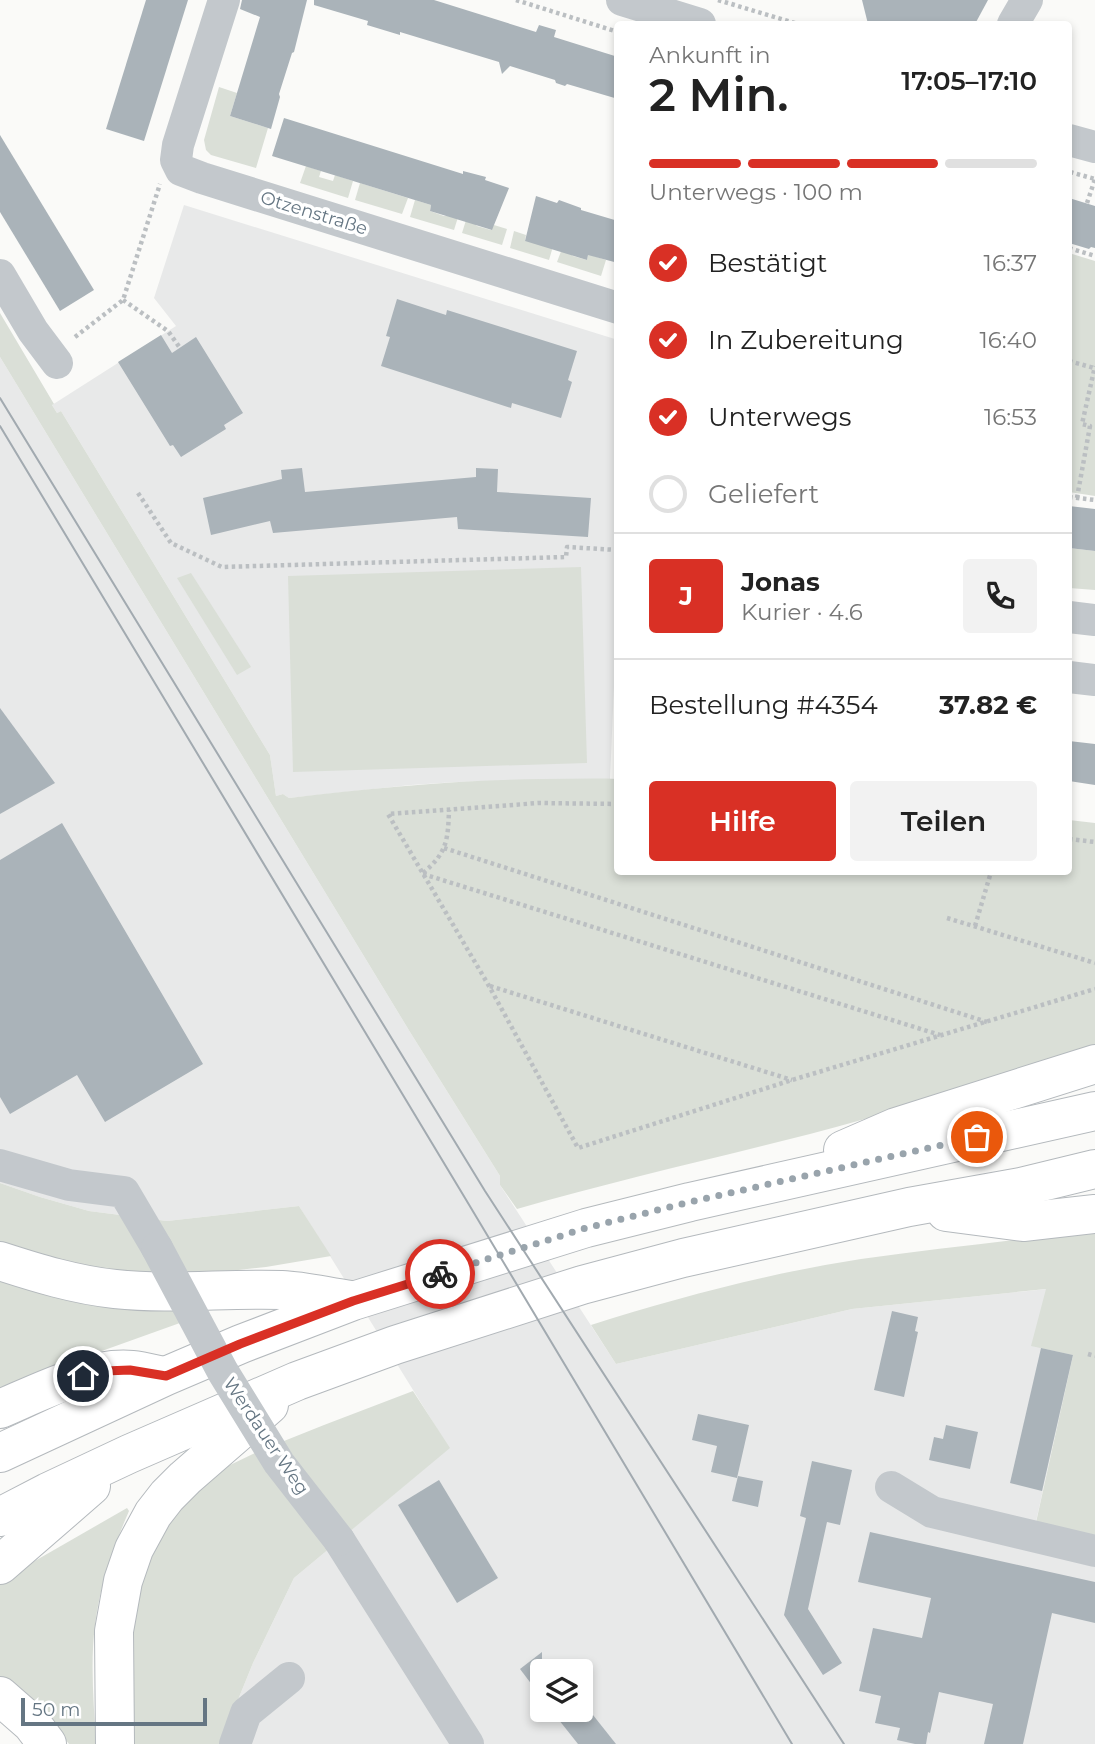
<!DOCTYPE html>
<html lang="de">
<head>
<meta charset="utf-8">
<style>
	body { margin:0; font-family:Montserrat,sans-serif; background:#f2f2f2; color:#222; height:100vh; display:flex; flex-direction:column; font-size:26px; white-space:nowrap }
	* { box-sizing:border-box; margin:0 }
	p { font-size:23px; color:#767676 }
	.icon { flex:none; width:38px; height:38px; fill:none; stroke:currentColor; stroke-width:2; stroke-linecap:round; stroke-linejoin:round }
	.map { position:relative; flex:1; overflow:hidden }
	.drawer { position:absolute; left:614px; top:21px; width:458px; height:854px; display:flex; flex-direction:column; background:#fff; border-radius:7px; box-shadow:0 4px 10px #0003 }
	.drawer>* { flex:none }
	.buttons { position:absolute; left:530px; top:1659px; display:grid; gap:14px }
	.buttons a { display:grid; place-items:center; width:63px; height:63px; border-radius:7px; background:#fff; box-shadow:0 4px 10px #0003; font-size:35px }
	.scale { position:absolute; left:21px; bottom:18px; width:186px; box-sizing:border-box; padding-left:7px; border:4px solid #657683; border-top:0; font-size:19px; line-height:24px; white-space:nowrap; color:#657683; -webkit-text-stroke:5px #fff; paint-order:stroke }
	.pin { position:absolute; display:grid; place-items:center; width:60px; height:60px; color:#fff; margin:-30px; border:4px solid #fff; border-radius:50%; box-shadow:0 2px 7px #0007 }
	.courier { position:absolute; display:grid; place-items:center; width:70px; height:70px; margin:-35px; border:5px solid #d93025; border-radius:50%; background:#fff; color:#222; box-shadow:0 2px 9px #0007 }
	.overview em { font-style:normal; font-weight:600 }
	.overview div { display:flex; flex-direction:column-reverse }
	.overview { display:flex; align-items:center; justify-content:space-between; height:119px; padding:0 35px }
	h1 { font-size:46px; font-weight:600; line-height:52px }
	.bar { display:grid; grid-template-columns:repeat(4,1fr); gap:10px 7px; align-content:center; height:84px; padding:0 35px }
	.bar i { height:9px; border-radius:5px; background:#e0e0e0 }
	.bar .current { background:#d93025 }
	.bar p { grid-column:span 4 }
	.line { display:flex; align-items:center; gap:18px; padding:0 35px; border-top:2px solid #e0e0e0 }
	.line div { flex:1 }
	.round { display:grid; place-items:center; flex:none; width:74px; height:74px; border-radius:7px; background:#f2f2f2 }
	ol { padding:0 35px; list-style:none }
	li { display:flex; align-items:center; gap:21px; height:77px }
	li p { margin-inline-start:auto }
	li .icon { padding:7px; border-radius:50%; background:#d93025; color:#fff; stroke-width:4 }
	li:last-child { color:#767676 }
	li i { width:38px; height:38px; border:4px solid #e0e0e0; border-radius:50% }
	.action { display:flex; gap:14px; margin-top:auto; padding:14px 35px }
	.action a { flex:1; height:80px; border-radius:7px; background:#d93025; color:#fff; font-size:28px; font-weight:600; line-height:80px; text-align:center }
	.action a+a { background:#f2f2f2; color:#222 }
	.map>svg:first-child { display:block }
</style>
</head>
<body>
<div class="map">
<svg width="1095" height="1744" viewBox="0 0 1095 1744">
	<rect width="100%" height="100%" fill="#fafaf8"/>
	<g fill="#e8e9e9" fill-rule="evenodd">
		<path d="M 184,205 L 618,340 L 618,594 L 610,779 L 456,782 L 411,785 L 289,798 L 283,794 L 276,796 L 270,755 L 61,411 L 57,413 L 52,405 L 176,326 L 154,298 Z"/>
		<path d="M 0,357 L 410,1032 L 500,1176 L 500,1185 L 616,1364 L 852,1309 L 1047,1289 L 1073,1355 L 1033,1535 L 1095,1551 L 1095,1744 L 220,1744 L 253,1663 L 294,1578 L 449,1448 L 299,1206 L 167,1221 L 89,1211 L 40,1197 L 0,1183 ZM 542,1671 L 581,1671 L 581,1710 L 542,1710 Z"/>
	</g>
	<g fill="#dadfd7">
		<path d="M 219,87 L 237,93 L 230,116 L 268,128 L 256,168 L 211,155 L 206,150 L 204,140 Z"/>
		<path d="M 306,166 L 321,171 L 319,177 L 333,181 L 335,175 L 353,181 L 348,198 L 300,183 Z"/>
		<path d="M 360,183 L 408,198 L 402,214 L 355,200 Z"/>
		<path d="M 415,200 L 431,205 L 430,211 L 444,216 L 459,214 L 454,230 L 410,217 Z"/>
		<path d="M 467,217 L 477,226 L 491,230 L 494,225 L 507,229 L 502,245 L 462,233 Z"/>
		<path d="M 514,231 L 526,235 L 525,241 L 554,243 L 549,260 L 510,248 Z"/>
		<path d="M 563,246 L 573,256 L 587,260 L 588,254 L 606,260 L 601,276 L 557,262 Z"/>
		<path d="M 1069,253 L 1095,261 L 1095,496 L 1069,492 Z"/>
		<path d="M 0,313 L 54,404 L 52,405 L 57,413 L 61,411 L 270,755 L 276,796 L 283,794 L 289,798 C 373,788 457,780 542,779 C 567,779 593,778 618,779 L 618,872 L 1069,872 L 1069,820 L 1095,823 L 1095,1046 C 1001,1076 906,1109 810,1134 C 712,1159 614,1181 517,1209 L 500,1185 L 500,1176 L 410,1032 L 0,357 Z"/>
		<path d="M 1069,548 L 1095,551 L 1095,590 L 1069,588 Z"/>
		<path d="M 581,567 L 587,763 L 293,772 L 288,576 Z"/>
		<path d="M 191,573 L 251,667 L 237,675 L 177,578 Z"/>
		<path d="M 0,1183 L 40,1197 L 89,1211 L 167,1221 L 299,1206 L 331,1256 L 266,1267 L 193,1275 L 105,1270 L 0,1246 Z"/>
		<path d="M 1095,1230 L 1095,1551 L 1033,1536 L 1073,1355 L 1031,1346 L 1046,1289 L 852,1309 L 616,1364 L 591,1325 C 679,1297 770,1273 861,1259 C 939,1248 1017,1240 1095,1230 Z"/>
		<path d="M 0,1275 L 205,1314 L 99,1352 L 0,1391 Z"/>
		<path d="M 413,1391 L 450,1448 L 294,1578 L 253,1663 L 220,1744 L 129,1744 L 129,1622 L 154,1538 L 211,1477 L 228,1466 L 259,1451 L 324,1425 Z"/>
		<path d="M 127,1508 L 129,1511 C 113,1548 100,1584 95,1625 C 90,1664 94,1705 96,1744 L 69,1744 L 50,1719 L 0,1678 L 0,1581 Z"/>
	</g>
	<g fill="#aab3b9">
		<path d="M 146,0 L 188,0 L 144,141 L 106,129 Z"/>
		<path d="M 242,0 L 307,0 L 294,52 L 292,53 L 279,94 L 280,97 L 271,129 L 230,116 L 260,17 L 240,9 Z"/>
		<path d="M 314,0 L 434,0 L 536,32 L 539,25 L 556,30 L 554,37 L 618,57 L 618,99 L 567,84 L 565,86 L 556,83 L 555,80 L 510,66 L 502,74 L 499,62 L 400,32 L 400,35 L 367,25 L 368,21 L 314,5 Z"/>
		<path d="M 862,0 L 988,0 L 975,24 L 868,24 Z"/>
		<path d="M 284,118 L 463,174 L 463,171 L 486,177 L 485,180 L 509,188 L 492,230 L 430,211 L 431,205 L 272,156 Z"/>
		<path d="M 0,135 L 94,290 L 60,311 L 0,212 Z"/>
		<path d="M 536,196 L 557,203 L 559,200 L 581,208 L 581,210 L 618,221 L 618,263 L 588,255 L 587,260 L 525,241 Z"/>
		<path d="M 1069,198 L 1095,206 L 1095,248 L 1091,247 L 1089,249 L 1069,243 Z"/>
		<path d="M 397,299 L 446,315 L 447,310 L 577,351 L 568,380 L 572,382 L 561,418 L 512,403 L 511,408 L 381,366 L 390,337 L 386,336 Z"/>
		<path d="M 161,335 L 172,353 L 196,337 L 243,413 L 224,425 L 226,429 L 181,457 L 173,445 L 170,446 L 118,362 Z"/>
		<path d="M 302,468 L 305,492 L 476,477 L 476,468 L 498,469 L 497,492 L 591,498 L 588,537 L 458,529 L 457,517 L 273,533 L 270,521 L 211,535 L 203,498 L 282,479 L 281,470 Z"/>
		<path d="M 1069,506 L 1095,509 L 1095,551 L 1069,548 Z"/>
		<path d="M 0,708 L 55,783 L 0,814 Z"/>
		<path d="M 1069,741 L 1095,744 L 1095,785 L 1069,781 Z"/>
		<path d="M 62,823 L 203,1064 L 105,1122 L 77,1075 L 10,1114 L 0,1097 L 0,860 Z"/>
		<path d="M 892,1311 L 918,1317 L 915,1331 L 918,1332 L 904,1397 L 874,1390 Z"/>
		<path d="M 1041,1348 L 1073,1355 L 1042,1491 L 1010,1483 Z"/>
		<path d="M 698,1414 L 749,1425 L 737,1478 L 711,1472 L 717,1446 L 692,1440 Z"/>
		<path d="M 946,1425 L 978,1432 L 970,1469 L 929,1460 L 934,1437 L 943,1439 Z"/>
		<path d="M 812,1461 L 852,1470 L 840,1525 L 827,1522 L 808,1609 L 842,1663 L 823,1675 L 784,1615 L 806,1518 L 800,1516 Z"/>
		<path d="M 738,1476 L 763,1481 L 758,1507 L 732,1501 Z"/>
		<path d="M 439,1480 L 498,1578 L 457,1603 L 398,1505 Z"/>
		<path d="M 870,1532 L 1095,1582 L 1095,1623 L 1052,1613 L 1023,1744 L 984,1744 L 993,1704 L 939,1692 L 930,1733 L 928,1732 L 926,1744 L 915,1744 L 897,1740 L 900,1728 L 875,1723 L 881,1696 L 859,1691 L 873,1628 L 922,1638 L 931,1598 L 858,1582 Z"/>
		<path d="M 542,1652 L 542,1698 L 520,1669 Z"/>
		<path d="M 551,1710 L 589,1710 L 616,1744 L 578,1744 Z"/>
	</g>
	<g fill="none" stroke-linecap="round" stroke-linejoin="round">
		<defs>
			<g id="highway">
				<path d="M 843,1150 L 896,1127 L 1095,1064"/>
				<path d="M 946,1212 L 1023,1222 L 1095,1214"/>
				<path d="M 0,1261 C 37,1273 76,1285 115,1289 C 171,1295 226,1288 282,1290 C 305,1291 328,1297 351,1300"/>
				<path d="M 0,1409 C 38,1393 89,1366 132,1370 C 142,1371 154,1374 164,1376"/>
				<path d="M 0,1453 L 166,1376 L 241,1344 L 353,1301 L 586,1228 L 690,1202 L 1095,1111"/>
				<path d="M 0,1517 L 48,1492 L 129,1454 L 297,1381 L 395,1345 L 582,1285 L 683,1258 L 909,1207 L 1021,1187 L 1095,1169"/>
				<path d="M 0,1565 L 91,1486"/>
				<path d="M 0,1696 L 32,1724 L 47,1744"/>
				<path d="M 115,1744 L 114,1631 L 123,1581 L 134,1549 L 153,1514 L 167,1496 L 185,1478 L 269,1405"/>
			</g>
		</defs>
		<use href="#highway" stroke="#b4b9bd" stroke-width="40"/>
		<g stroke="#bbbfc2" stroke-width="4.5" stroke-dasharray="3.5 3.5" stroke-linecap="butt">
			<path d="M 516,0 L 618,32"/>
			<path d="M 718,0 L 798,24"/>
			<path d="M 1070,172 L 1095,179"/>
			<path d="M 1087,203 L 1095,179"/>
			<path d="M 1069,248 L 1095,256"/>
			<path d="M 123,300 L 168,331 L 180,348"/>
			<path d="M 75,337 L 123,300 L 160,184"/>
			<path d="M 1069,361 L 1094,368"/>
			<path d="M 138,493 L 171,543 L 222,567 L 566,557 L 567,547 L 618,550"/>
			<path d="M 1069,497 L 1095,500"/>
			<path d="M 1077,498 L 1090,426 L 1082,424 L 1095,366"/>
			<path d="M 618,804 L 539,803 L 388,814 L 489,986 L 578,1148 L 792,1080 L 1095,989"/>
			<path d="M 1069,839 L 1095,842"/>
			<path d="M 444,848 L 987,1022"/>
			<path d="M 423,873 C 447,853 448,840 449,810"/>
			<path d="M 423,874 L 940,1035"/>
			<path d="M 947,918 L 1095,963"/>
			<path d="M 975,926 L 991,872"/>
			<path d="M 490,986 L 792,1080"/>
			<path d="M 1088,1354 L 1095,1356"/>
		</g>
		<g stroke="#c3c8cc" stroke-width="32">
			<path d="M 224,0 L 178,145 L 176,160 L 181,170 L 202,178 L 618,308"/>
			<path d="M 622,0 L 700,24"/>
			<path d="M 1013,24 L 1027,0"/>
			<path d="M 1069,140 L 1095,147"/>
			<path d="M 0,275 L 33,331 L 57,363"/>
			<path d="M 1069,617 L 1095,620"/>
			<path d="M 1069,677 L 1095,680"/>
			<path d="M 0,1165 L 69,1185 L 124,1192 L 157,1248"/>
			<path d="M 891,1487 L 932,1512 L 1095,1551"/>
			<path d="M 339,1540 L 468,1744"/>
			<path d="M 235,1744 L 246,1713 L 289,1678"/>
		</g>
		<use href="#highway" stroke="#fff" stroke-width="38"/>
		<g stroke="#a2aab0" stroke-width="2">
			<path d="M 0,398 L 485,1191 L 844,1744"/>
			<path d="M 0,426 L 465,1198 L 792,1744"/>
		</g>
		<path stroke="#c3c8cc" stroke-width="32" d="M 157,1248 L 223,1372 L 279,1463 L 339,1540"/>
	</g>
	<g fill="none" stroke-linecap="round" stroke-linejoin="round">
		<path stroke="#99a4ac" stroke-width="7" stroke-dasharray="0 12.6" d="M 440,1274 L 586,1228 L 690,1202 L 977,1137"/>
		<path stroke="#d93025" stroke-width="9" d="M 83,1376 L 105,1371 L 130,1370 L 166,1376 L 240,1344 L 353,1301 L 440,1274"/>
	</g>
	<g text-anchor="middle" stroke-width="7" stroke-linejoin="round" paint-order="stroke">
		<g font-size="18" fill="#657683" stroke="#fff">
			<text transform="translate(314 213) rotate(17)" y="6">Otzenstraße</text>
			<text transform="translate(266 1436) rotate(56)" y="6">Werdauer Weg</text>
		</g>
	</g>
</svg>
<div class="buttons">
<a><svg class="icon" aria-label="layers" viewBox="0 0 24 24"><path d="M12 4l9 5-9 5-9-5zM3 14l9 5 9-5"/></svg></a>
</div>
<div class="scale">50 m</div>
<div class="pin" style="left:977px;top:1137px;background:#ea580c"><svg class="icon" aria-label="bag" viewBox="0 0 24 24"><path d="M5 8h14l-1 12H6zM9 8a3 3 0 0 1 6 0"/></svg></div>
<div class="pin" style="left:83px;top:1376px;background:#1f2937"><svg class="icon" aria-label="home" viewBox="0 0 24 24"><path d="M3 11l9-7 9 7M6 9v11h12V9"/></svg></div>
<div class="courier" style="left:440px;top:1274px"><svg class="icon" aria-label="bike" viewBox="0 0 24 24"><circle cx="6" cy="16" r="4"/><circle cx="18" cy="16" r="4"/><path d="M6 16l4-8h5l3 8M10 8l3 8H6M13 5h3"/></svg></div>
<section class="drawer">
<div class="overview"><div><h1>2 Min.</h1><p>Ankunft in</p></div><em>17:05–17:10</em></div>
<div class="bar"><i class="current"></i><i class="current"></i><i class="current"></i><i></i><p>Unterwegs · 100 m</p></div>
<ol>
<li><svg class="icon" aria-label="check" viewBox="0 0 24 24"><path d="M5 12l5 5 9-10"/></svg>Bestätigt<p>16:37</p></li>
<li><svg class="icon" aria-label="check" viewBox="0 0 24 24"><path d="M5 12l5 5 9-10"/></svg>In Zubereitung<p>16:40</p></li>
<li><svg class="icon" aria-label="check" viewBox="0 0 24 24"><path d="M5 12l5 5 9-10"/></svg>Unterwegs<p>16:53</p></li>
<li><i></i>Geliefert</li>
</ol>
<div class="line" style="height:126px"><b class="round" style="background:#d93025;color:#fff">J</b><div><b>Jonas</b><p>Kurier · 4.6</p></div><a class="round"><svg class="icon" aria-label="phone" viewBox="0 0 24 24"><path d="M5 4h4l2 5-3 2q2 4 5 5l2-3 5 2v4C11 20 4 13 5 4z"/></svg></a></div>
<div class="line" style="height:91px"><div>Bestellung #4354</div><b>37.82 €</b></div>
<div class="action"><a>Hilfe</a><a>Teilen</a></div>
</section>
</div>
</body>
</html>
